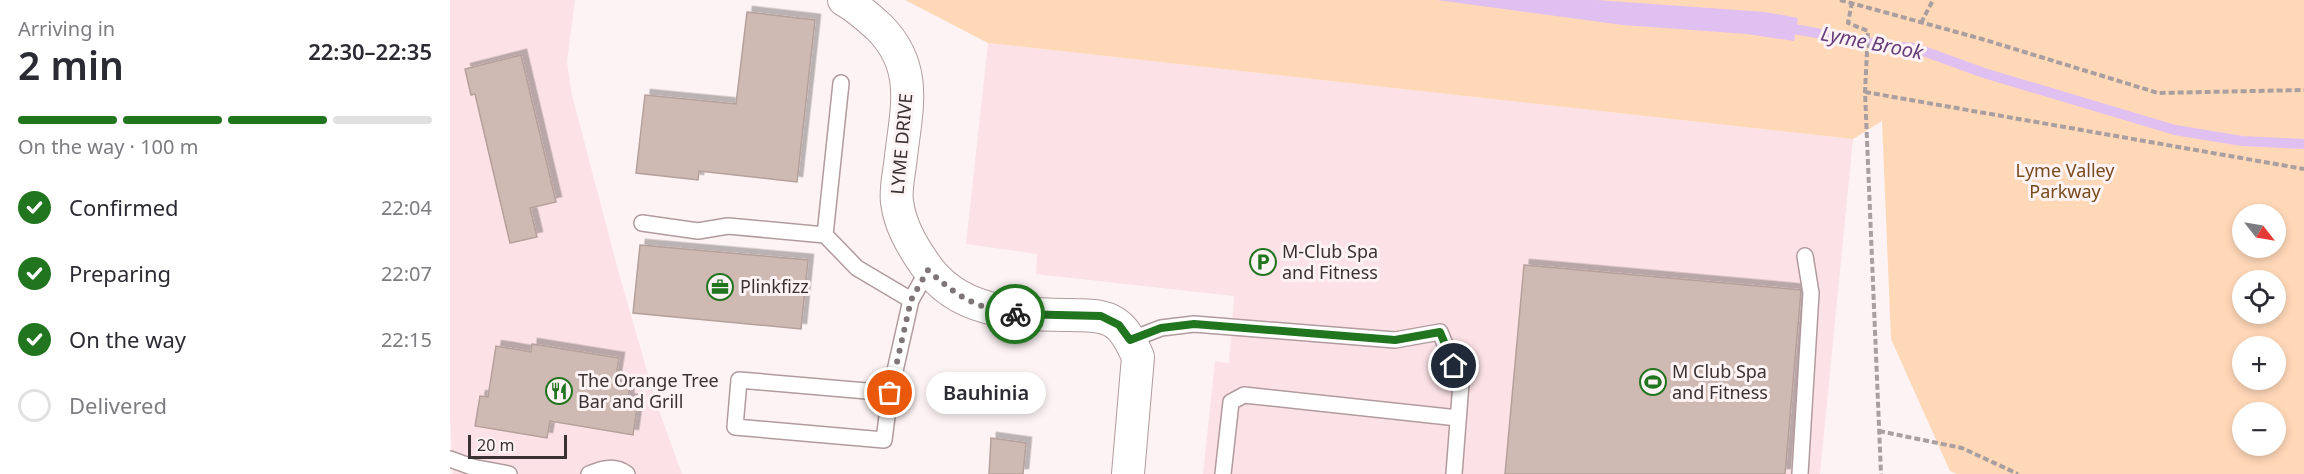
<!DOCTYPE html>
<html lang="en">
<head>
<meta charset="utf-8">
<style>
	body { margin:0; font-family:"Noto Sans",sans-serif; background:#f2f2f3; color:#2b2b33; height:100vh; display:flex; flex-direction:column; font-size:22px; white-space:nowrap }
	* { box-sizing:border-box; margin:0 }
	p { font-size:20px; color:#7c7c81 }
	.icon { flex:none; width:33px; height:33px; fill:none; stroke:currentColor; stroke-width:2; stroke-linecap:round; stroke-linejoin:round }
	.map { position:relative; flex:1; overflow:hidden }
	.panel { display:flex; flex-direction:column; background:#fff; width:450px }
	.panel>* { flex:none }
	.needle { width:39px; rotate:121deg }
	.tools { position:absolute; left:1782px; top:204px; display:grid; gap:12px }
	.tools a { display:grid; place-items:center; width:54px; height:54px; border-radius:50%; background:#fff; box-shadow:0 3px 9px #0003; font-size:30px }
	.scale { position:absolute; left:18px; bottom:15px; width:99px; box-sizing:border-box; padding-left:6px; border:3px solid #3a3132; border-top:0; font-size:16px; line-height:21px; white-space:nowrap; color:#3a3132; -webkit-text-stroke:4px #fdf3f4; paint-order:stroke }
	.pin { position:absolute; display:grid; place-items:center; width:51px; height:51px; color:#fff; margin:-26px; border:3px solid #fff; border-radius:50%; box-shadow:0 2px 6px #0007 }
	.courier { position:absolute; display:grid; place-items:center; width:60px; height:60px; margin:-30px; border:4px solid #21751f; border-radius:50%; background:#fff; color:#222; box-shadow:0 2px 8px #0007 }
	.bubble { position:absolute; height:42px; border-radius:21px; background:#fff; box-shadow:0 3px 9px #0003; font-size:20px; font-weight:600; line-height:42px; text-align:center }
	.summary em { font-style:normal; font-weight:600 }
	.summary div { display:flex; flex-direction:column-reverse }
	.summary { display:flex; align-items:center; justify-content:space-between; height:102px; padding:0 18px }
	h1 { font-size:39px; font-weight:600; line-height:45px }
	.bar { display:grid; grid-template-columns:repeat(4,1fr); gap:9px 6px; align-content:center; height:72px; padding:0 18px }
	.bar i { height:8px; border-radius:4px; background:#e1e1e2 }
	.bar .active { background:#21751f }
	.bar p { grid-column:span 4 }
	ol { padding:0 18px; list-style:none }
	li { display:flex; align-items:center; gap:18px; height:66px }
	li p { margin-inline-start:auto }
	li .icon { padding:6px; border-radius:50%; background:#21751f; color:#fff; stroke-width:4 }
	li:last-child { color:#7c7c81 }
	li i { width:33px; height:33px; border:3px solid #e1e1e2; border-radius:50% }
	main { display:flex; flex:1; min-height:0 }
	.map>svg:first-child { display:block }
</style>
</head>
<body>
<main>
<section class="panel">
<div class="summary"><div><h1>2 min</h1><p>Arriving in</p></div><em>22:30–22:35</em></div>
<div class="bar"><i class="active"></i><i class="active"></i><i class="active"></i><i></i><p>On the way · 100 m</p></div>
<ol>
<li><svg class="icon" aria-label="check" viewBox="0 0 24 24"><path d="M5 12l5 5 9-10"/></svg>Confirmed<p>22:04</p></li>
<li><svg class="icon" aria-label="check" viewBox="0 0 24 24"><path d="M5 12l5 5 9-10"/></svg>Preparing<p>22:07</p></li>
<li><svg class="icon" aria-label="check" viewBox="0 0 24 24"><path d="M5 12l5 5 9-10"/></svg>On the way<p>22:15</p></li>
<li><i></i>Delivered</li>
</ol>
</section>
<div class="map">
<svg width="1854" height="474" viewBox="0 0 1854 474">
	<defs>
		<filter id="shadow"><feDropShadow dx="5.5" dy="-5.5" stdDeviation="0" flood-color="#0004"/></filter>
	</defs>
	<rect width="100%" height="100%" fill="#fdf3f4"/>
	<g fill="#fce2e6">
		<path d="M 0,0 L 125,0 L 117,62 L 122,95 L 168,270 L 206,402 L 232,474 L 3,474 L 0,420 Z"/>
		<path d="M 538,43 L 1403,139 L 1370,474 L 753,474 L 765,361 L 779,363 L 784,296 L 586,274 L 587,254 L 516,244 Z"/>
	</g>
	<path fill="#ffd8b8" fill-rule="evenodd" d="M 455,0 L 1854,0 L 1854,474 L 1507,474 L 1500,471 L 1441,339 L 1432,121 L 1403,139 L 538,43 ZM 1792,214 L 1826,214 L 1826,248 L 1792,248 ZM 1792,280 L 1826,280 L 1826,314 L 1792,314 ZM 1792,346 L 1826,346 L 1826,380 L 1792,380 ZM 1792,412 L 1826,412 L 1826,446 L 1792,446 Z"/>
	<path fill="#e0bff1" d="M 987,0 L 1146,0 L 1315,12 L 1348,18 L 1344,41 L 1297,34 L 1173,25 Z"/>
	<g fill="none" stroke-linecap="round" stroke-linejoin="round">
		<path stroke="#e0bff1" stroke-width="10" d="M 1333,27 L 1438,46 L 1465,48 L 1534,73 L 1725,130 L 1792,141 L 1854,144"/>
	</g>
	<g fill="#cfb9b3" stroke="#b5a09b" stroke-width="1.5" filter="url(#shadow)">
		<path d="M 297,12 L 365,20 L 347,182 L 249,171 L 248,180 L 186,173 L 195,95 L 286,104 Z"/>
		<path d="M 71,55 L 106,202 L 80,208 L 87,237 L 60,243 L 25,94 L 21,95 L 15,69 Z"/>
		<path d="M 190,245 L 358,260 L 351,329 L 183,313 Z"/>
		<path d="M 1074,265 L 1351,290 L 1335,474 L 1055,474 Z"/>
		<path d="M 82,344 L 169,358 L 165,383 L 180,386 L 178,399 L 188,401 L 183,435 L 100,421 L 97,438 L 25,426 L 30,396 L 38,397 L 46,346 L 81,352 Z"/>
		<path d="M 541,438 L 576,443 L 573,474 L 539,474 Z"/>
	</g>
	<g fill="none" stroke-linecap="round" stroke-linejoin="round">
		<defs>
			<g id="service">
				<path d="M 391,83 L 375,235 L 407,268 L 461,300 L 478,270"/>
				<path d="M 192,223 L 248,231 L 278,226 L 375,235"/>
				<path d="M 680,340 L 711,328 L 744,324 L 945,340 L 990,332 L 1011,383 L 1004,474"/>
				<path d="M 440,393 L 289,380 L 285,427 L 434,440 L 440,393 L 461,300"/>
				<path d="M 0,459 L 22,467 L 59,474"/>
				<path d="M 139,474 C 153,468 165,465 177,474"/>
				<path d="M 773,474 L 781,402 L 794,395 L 1008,418"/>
				<path d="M 1350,474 L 1361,293 L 1355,256"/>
			</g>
			<path id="minor" d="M 394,0 C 407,7 419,18 430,28 C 468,67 457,107 451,156 C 450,170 445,188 447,202 C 450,225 461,244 474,263 C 508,315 567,314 622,315 C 638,316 656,314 669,326 C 678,334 683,346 688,357 L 678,474"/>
		</defs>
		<use href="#service" stroke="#b19b9e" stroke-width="18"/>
		<use href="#minor" stroke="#b19b9e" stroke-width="34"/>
		<g stroke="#a99fa0" stroke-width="4" stroke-dasharray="6 3" stroke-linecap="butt">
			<path d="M 1390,0 L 1532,39 L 1708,93 L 1854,90"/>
			<path d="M 1402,2 L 1398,23 L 1418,31 L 1415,92 L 1431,474"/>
			<path d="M 1471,23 L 1483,0"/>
			<path d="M 1415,92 L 1854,169"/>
			<path d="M 1429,431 L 1512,448 L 1568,474"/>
		</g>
		<use href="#service" stroke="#fff" stroke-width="15"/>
		<use href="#minor" stroke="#fff" stroke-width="32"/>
	</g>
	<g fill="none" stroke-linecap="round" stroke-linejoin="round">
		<path stroke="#7e7576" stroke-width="6" stroke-dasharray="0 10.8" d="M 440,393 L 461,300 L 478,270 C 509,298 524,307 565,314"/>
		<path stroke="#21751f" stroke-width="8" d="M 565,314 L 651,316 L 669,325 L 680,340 L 711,328 L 744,324 L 945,340 L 990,332 L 1004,366"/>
	</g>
	<defs>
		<symbol id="parking-ring" viewBox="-11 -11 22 22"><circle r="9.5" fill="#fdf3f4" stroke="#21751f" stroke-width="1.5"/><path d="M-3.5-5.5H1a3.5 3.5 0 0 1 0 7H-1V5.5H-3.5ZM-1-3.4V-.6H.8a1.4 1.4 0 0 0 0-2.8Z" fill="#21751f"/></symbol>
		<symbol id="office-ring" viewBox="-11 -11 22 22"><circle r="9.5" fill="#fdf3f4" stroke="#21751f" stroke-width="1.5"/><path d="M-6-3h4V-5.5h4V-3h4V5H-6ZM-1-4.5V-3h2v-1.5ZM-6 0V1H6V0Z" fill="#21751f"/></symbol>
		<symbol id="stadium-ring" viewBox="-11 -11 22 22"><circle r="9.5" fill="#fdf3f4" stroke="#21751f" stroke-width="1.5"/><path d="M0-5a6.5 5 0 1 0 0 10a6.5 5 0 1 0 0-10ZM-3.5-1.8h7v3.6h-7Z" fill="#21751f"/></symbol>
		<symbol id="restaurant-ring" viewBox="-11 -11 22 22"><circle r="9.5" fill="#fdf3f4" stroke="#21751f" stroke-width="1.5"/><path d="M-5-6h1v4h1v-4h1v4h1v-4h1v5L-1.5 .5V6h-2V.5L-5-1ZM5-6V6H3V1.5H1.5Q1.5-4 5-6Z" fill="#21751f"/></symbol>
	</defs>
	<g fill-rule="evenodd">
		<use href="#parking-ring" x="798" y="247" width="30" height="30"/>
		<use href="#office-ring" x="255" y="272" width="30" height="30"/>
		<use href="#stadium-ring" x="1188" y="367" width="30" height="30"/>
		<use href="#restaurant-ring" x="94" y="376" width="30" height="30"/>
	</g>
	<g text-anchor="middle" stroke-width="6" stroke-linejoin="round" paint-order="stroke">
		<g font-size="18" fill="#3a3132" stroke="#fdf3f4">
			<text transform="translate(452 144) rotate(-85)" y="6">LYME DRIVE</text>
		</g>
		<g font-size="18" fill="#784a1c" stroke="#fdf3f4">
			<text x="1615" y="177">Lyme Valley<tspan x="1615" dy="21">Parkway</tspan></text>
		</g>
		<g font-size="18" fill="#3a3132" stroke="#fdf3f4" text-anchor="start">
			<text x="832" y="258">M-Club Spa<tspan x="832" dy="21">and Fitness</tspan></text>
			<text x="290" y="293">Plinkfizz</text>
			<text x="1222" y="378">M Club Spa<tspan x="1222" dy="21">and Fitness</tspan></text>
			<text x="128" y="387">The Orange Tree<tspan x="128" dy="21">Bar and Grill</tspan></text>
		</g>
		<g font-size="20" font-style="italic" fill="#663d7a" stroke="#fdf3f4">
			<text transform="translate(1422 43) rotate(11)" y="7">Lyme Brook</text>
		</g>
	</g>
</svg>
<div class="tools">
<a><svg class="needle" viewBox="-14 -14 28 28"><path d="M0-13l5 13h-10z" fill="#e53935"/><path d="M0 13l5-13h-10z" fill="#7c7c81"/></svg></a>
<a><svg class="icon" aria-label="locate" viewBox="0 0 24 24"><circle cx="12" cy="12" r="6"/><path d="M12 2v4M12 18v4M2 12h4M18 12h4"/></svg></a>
<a>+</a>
<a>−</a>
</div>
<div class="scale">20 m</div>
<div class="pin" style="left:440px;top:393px;background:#ea580c"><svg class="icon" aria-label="bag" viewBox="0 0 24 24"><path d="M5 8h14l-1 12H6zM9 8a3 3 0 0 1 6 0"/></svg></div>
<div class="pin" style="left:1004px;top:366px;background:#1f2937"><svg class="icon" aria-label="home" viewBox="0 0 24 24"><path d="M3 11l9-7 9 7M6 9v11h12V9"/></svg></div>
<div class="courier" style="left:565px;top:314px"><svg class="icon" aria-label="bike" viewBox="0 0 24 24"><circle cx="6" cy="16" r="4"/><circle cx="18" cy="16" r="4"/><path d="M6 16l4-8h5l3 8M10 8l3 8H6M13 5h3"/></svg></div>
<div class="bubble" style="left:476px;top:372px;width:120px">Bauhinia</div>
</div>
</main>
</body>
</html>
